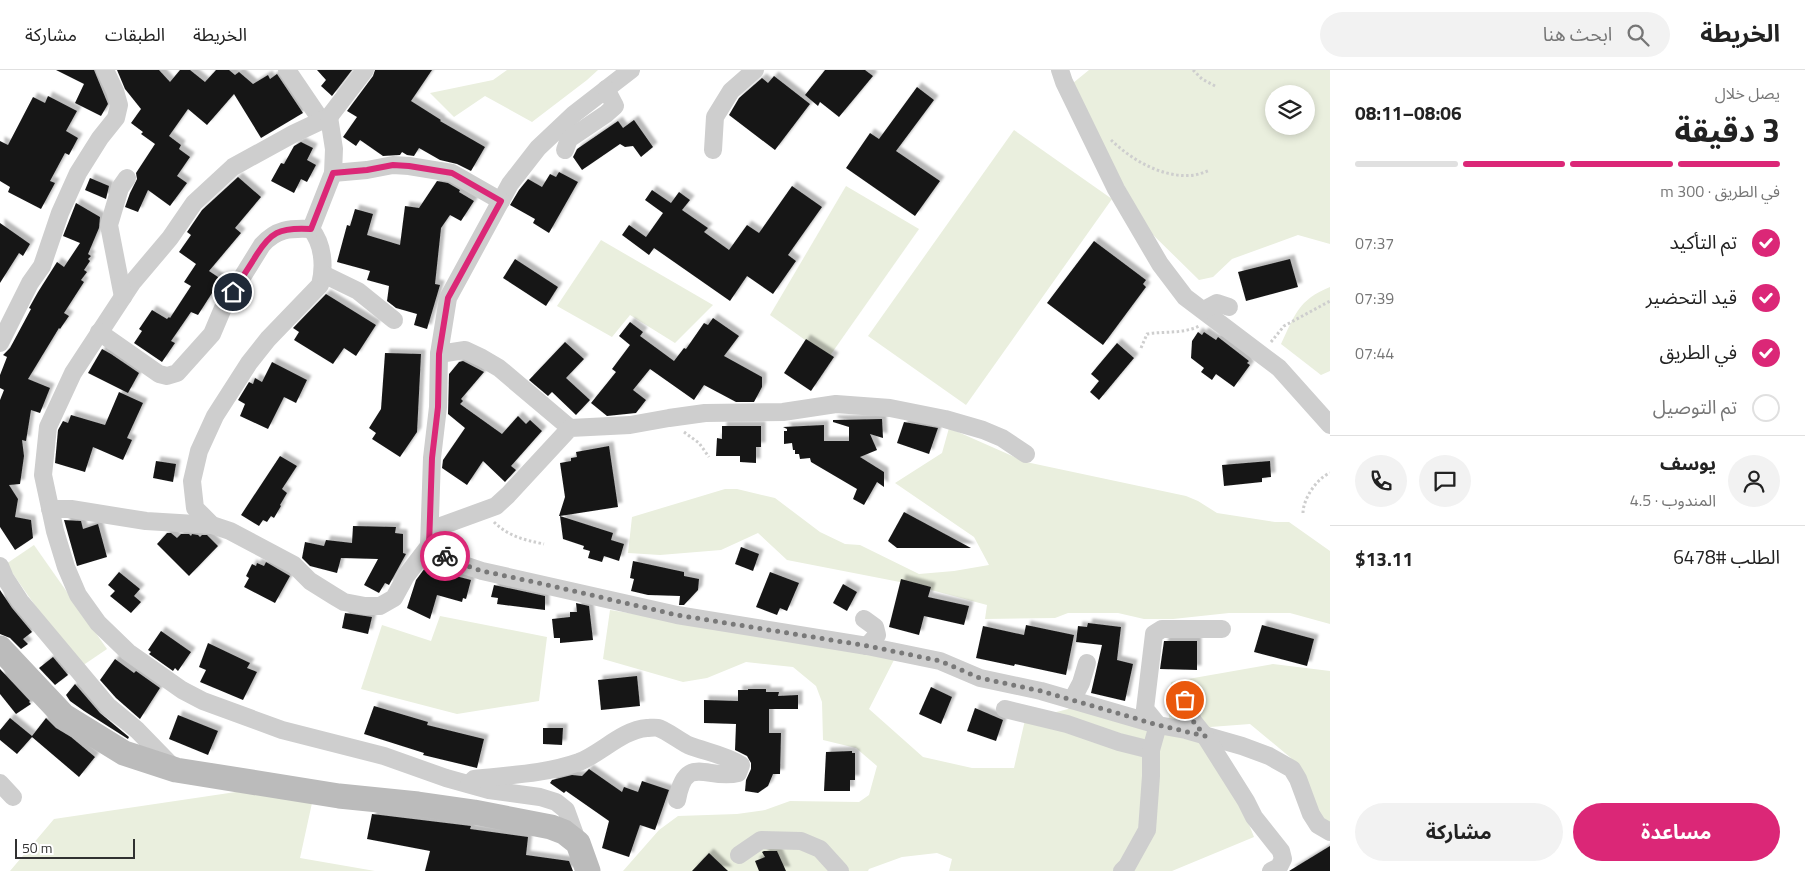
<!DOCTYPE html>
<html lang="ar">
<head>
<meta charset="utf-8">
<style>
	body { margin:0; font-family:"Titillium Web","Noto Sans Arabic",sans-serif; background:#f2f2f2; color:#222; direction:rtl; height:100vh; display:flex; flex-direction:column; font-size:19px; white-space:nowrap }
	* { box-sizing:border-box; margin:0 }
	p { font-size:16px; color:#767676 }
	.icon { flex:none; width:28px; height:28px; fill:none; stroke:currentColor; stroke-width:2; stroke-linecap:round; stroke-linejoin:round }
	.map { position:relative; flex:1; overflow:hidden; direction:ltr }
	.side { display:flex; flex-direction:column; background:#fff; width:475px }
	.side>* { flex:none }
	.fabs { position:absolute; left:1265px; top:15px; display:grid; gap:10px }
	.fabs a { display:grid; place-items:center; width:50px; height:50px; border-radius:50%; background:#fff; box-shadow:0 2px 8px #0003; font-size:25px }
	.scale { position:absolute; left:15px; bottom:12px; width:120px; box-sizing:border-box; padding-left:5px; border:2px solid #313131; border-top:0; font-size:14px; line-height:18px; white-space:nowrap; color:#313131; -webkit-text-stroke:4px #fff; paint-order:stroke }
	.pin { position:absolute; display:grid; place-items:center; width:42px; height:42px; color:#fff; margin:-21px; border:2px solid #fff; border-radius:50%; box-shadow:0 1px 5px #0007 }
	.courier { position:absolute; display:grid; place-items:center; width:50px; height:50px; margin:-25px; border:4px solid #db2777; border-radius:50%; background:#fff; color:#222; box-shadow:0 1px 6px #0007 }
	.head em { font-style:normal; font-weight:700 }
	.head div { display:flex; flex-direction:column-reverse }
	.head { display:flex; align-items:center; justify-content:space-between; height:85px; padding:0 25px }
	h1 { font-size:32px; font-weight:700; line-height:38px }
	.bar { display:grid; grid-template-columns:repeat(4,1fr); gap:8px 5px; align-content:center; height:60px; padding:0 25px }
	.bar i { height:6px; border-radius:4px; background:#e0e0e0 }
	.bar .active { background:#db2777 }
	.bar p { grid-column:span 4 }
	.line { display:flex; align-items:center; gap:12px; padding:0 25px; border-top:1px solid #e0e0e0 }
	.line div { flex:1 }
	.round { display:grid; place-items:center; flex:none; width:52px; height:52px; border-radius:26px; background:#f2f2f2 }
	ol { padding:0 25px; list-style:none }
	li { display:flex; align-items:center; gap:15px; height:55px }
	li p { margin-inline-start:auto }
	li .icon { padding:5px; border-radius:50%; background:#db2777; color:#fff; stroke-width:4 }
	li:last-child { color:#767676 }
	li i { width:28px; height:28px; border:2px solid #e0e0e0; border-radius:50% }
	.action { display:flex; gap:10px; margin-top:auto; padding:10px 25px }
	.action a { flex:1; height:58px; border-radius:30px; background:#db2777; color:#fff; font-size:20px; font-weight:700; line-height:58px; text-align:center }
	.action a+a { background:#f2f2f2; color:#222 }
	header { display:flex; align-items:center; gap:30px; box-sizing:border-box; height:70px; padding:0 25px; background:#fff; border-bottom:1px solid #e0e0e0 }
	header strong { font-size:24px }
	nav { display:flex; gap:28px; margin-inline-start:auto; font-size:18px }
	.search { width:350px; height:45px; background:#f2f2f2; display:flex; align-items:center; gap:12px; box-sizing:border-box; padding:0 18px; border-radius:28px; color:#767676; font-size:19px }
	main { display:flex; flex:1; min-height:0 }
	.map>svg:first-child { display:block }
</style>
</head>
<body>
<header>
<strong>الخريطة</strong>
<div class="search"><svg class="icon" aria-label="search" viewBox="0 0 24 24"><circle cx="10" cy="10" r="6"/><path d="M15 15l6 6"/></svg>ابحث هنا</div>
<nav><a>الخريطة</a><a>الطبقات</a><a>مشاركة</a></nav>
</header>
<main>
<section class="side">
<div class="head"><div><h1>3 دقيقة</h1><p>يصل خلال</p></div><em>08:06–08:11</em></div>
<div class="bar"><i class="active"></i><i class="active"></i><i class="active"></i><i></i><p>في الطريق · 300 m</p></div>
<ol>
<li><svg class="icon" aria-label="check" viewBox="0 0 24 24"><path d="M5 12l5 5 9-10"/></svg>تم التأكيد<p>07:37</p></li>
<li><svg class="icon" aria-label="check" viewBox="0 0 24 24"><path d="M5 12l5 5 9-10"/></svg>قيد التحضير<p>07:39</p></li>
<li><svg class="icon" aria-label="check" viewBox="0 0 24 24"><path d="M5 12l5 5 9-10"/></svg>في الطريق<p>07:44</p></li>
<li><i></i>تم التوصيل</li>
</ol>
<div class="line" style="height:90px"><a class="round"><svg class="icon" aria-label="person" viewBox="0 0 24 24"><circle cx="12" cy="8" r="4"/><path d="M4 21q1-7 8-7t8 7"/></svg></a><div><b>يوسف</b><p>المندوب · 4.5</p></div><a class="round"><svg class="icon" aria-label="chat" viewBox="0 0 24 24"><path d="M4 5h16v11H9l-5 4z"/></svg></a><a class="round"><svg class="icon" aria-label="phone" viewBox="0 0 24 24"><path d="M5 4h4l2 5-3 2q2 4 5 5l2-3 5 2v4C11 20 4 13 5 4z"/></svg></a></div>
<div class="line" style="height:65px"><div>الطلب #6478</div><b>$13.11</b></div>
<div class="action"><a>مساعدة</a><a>مشاركة</a></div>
</section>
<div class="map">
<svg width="1330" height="801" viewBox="0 0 1330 801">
	<defs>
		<filter id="shadow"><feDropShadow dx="4.5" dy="-4.5" stdDeviation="1" flood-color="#0004"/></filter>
	</defs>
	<rect width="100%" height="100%" fill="#fff"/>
	<g fill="#eaefde" fill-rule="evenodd">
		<path d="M 507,0 L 598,0 L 587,10 L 532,52 L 485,26 L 454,47 L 430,23 L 493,10 Z"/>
		<path d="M 1089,0 L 1330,0 L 1330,174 L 1298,165 L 1232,189 L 1213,207 L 1199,210 L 1147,159 L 1089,49 L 1073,13 ZM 1274,24 L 1306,24 L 1306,56 L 1274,56 Z"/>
		<path d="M 1014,60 L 1112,129 L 966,335 L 868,266 Z"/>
		<path d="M 846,116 L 919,159 L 829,287 L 770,245 Z"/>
		<path d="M 601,170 L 713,235 L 675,273 L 630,245 L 612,267 L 557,236 Z"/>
		<path d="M 1330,217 L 1330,301 L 1321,305 L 1281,274 C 1295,245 1298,230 1330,217 Z"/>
		<path d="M 949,358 L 1026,392 L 1186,426 L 1198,431 L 1217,443 L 1275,452 L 1289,452 L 1330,481 L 1330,554 L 1290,543 L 1229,543 L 1173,549 L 1144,549 L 1118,543 L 1068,543 L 1055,548 L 985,549 L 987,535 L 905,513 L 787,490 L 758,463 L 721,480 L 660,485 L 628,483 L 632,447 L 725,419 L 737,419 L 775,428 L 820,462 L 845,474 L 860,475 L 919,504 L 954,501 L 989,495 L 974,467 L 895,413 L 942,383 Z"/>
		<path d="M 34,475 L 107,579 L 79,598 L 6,494 Z"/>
		<path d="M 610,540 L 896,586 L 869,639 L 923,687 L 972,698 L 1014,698 L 1025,650 L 1080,636 L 1168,664 L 1171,612 L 1273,594 L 1330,601 L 1330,754 L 1314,745 L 1291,688 L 1250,654 L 1210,657 L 1254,767 L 1172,801 L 949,801 L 952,789 L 937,783 L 902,787 L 869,799 L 868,801 L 623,801 L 659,760 L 678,746 L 737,744 L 765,740 L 790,731 L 859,732 L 869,725 L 877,696 L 856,678 L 823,670 L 822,632 L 816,616 L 793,597 L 746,592 L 707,608 L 683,612 L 603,589 Z"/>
		<path d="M 440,546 L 547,567 L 539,631 L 457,644 L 361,619 L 382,555 L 431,571 Z"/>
		<path d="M 317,710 L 300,788 L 375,801 L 10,801 L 54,749 Z"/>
	</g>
	<g fill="#181818" filter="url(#shadow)">
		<path d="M 56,0 L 94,0 L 108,34 L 101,46 L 75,33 L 84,14 Z"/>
		<path d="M 117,0 L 159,0 L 170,12 L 180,0 L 190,0 L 205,12 L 216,0 L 229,0 L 235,5 L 239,2 L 253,14 L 268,5 L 270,9 L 277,4 L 303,43 L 261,68 L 234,24 L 207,55 L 188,39 L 169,66 L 181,75 L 179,79 L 190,87 L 177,106 L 187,113 L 170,136 L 148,120 L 138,142 L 125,137 L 130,123 L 137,109 L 136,103 L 155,74 L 141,64 L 143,62 L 131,53 L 141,39 L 125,19 Z"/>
		<path d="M 317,0 L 352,0 L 332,26 L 321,16 L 326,10 Z"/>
		<path d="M 375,0 L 432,0 L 411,31 L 441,50 L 440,51 L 485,77 L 471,101 L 457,94 L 440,90 L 419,78 L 414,86 L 407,85 L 402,82 L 400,85 L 383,86 L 360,70 L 356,76 L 343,67 L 357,47 L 347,41 L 373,6 Z"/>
		<path d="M 825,0 L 865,0 L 873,6 L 839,47 L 820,32 L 818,36 L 805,25 Z"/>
		<path d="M 774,6 L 810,34 L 775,80 L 729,45 L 739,28 L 762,8 L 768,13 Z"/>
		<path d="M 917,17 L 934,30 L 896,81 L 940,111 L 915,146 L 846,98 L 870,63 L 879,69 Z"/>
		<path d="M 48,26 L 77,41 L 66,61 L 78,68 L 69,85 L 65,83 L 50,111 L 55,113 L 41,139 L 8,122 L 10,117 L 0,111 L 0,71 L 8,75 L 33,27 L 45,33 Z"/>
		<path d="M 634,50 L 653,77 L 641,87 L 633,76 L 625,77 L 620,74 L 582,100 L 573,87 L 577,79 L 618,51 L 623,58 Z"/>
		<path d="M 301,72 L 313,78 L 307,90 L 316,95 L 307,112 L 301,109 L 294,123 L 271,111 L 281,93 L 284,94 L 294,76 Z"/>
		<path d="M 559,102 L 578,112 L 549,163 L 533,153 L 535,149 L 510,135 L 519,120 L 528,109 L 542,117 L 550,104 L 556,107 Z"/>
		<path d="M 238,107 L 261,127 L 235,158 L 241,163 L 209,201 L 221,209 L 198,245 L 191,242 L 171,271 L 175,273 L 162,292 L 134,273 L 142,261 L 139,259 L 152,240 L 167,249 L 169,247 L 170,248 L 191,216 L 184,212 L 196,194 L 179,182 L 191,165 L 187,162 L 202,140 Z"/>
		<path d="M 90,108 L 109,116 L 106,129 L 85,120 Z"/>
		<path d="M 437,111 L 448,113 L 460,120 L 459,122 L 474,131 L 461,151 L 450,145 L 441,158 L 435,214 L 440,215 L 427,259 L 414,255 L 417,244 L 396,238 L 387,231 L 389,216 L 367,210 L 370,201 L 337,192 L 347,155 L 350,156 L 355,139 L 373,144 L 367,165 L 400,175 L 405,136 L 419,138 Z"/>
		<path d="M 792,116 L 822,137 L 788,185 L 796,191 L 773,224 L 747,206 L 730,231 L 654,178 L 649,185 L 622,165 L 629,155 L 646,167 L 663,143 L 645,130 L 652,120 L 671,133 L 679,122 L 690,130 L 682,140 L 708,158 L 704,162 L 729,180 L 747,155 L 759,163 Z"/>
		<path d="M 76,133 L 100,147 L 99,158 L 88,184 L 91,186 L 88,189 L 90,191 L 84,200 L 87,202 L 81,210 L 84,212 L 64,243 L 69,246 L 60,259 L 59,258 L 28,309 L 50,318 L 40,343 L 31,340 L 26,371 L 22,370 L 24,386 L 20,414 L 9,415 L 18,429 L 15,447 L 31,450 L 33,468 L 15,480 L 0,457 L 0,330 L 4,320 L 0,318 L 0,305 L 7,287 L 3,285 L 10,278 L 31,239 L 29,238 L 38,222 L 57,192 L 64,197 L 80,173 L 63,166 Z"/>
		<path d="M 0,153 L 30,174 L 23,186 L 19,183 L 0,213 Z"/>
		<path d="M 1094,171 L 1146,210 L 1143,214 L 1146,217 L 1103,275 L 1047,233 Z"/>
		<path d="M 515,189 L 558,217 L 546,236 L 503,208 Z"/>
		<path d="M 1290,189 L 1298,217 L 1246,231 L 1238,202 Z"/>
		<path d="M 326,224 L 376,255 L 356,286 L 344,278 L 333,294 L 294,270 L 299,262 L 293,258 Z"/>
		<path d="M 713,248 L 739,266 L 724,286 L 762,307 L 762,317 L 754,332 L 736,332 L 704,315 L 694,330 L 650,299 L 633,320 L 646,330 L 636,343 L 607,346 L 591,333 L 616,302 L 612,299 L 630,275 L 619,266 L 630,252 L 643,262 L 640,266 L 674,291 L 684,278 L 686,279 L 704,253 L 708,255 Z"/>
		<path d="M 1198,262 L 1202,265 L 1204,262 L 1216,270 L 1218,267 L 1249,291 L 1247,293 L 1250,295 L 1234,317 L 1216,304 L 1212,310 L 1201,302 L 1204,298 L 1191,288 L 1192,271 Z"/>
		<path d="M 806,269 L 834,287 L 811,321 L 784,303 Z"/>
		<path d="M 565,272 L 584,289 L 566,308 L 590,330 L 576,345 L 552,322 L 548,326 L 529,310 Z"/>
		<path d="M 1117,273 L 1134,288 L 1099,330 L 1090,322 L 1099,311 L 1091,304 Z"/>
		<path d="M 102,279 L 111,284 L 139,303 L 128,323 L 88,303 Z"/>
		<path d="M 385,283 L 421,284 L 417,362 L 400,387 L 372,369 L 376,363 L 369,358 L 381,339 Z"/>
		<path d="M 463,291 L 484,302 L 461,329 L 463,331 L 460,334 L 502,364 L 518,346 L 526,354 L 530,350 L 542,361 L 511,396 L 516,400 L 505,412 L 483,391 L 467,415 L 442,398 L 443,390 L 465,358 L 448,344 L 449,304 L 459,292 Z"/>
		<path d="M 272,292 L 307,310 L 296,333 L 284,327 L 268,359 L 240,346 L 245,334 L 238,330 L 249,312 L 253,314 L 255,308 L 262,312 Z"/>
		<path d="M 119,322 L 143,333 L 127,368 L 132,370 L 123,390 L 93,377 L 85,402 L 55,393 L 58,360 L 63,351 L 68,353 L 71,345 L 105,355 Z"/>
		<path d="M 882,349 L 883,368 L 870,364 L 877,380 L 860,387 L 884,402 L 884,417 L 877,412 L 864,435 L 853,429 L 857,419 L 811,392 L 810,388 L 800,389 L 799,384 L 795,384 L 795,380 L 793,380 L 792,373 L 784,374 L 784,361 L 787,361 L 787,359 L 783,357 L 824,355 L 824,371 L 849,371 L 849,357 L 833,352 L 833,350 Z"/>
		<path d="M 904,352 L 938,358 L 929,384 L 897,373 Z"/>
		<path d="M 722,356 L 761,356 L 761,377 L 756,377 L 756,393 L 740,392 L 740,386 L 716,386 L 717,368 L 722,369 Z"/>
		<path d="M 609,376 L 618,437 L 560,446 L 613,463 L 611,470 L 624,474 L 619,491 L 604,486 L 602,492 L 588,488 L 590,481 L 583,479 L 584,476 L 563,469 L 560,446 L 559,446 L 565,427 L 560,393 L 571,391 L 571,388 L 577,387 L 576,382 Z"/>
		<path d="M 280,386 L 297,396 L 282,419 L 287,423 L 280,435 L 281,436 L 274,448 L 271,446 L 267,452 L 263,450 L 259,456 L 241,445 Z"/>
		<path d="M 156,391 L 176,394 L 173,412 L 153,408 Z"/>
		<path d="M 1270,391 L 1271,407 L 1262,408 L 1262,412 L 1224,416 L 1222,395 Z"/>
		<path d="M 904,442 L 971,478 L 897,478 L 888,471 Z"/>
		<path d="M 64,450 L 81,451 L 83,459 L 98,454 L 107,487 L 77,496 Z"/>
		<path d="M 353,456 L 396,457 L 395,463 L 403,464 L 403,483 L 406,484 L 389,515 L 385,513 L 379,523 L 364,515 L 378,489 L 341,488 L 337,503 L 310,496 L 302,488 L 305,472 L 324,476 L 326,470 L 352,473 Z"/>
		<path d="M 167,463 L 171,463 L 177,468 L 181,464 L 189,464 L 191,466 L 192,464 L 198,465 L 200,467 L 202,465 L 207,465 L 218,476 L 189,506 L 157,474 Z"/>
		<path d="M 741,477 L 759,484 L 753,501 L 735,494 Z"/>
		<path d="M 431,490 L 445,498 L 444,503 L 471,510 L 466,529 L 463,528 L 462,532 L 437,525 L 430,549 L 407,538 L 416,510 Z"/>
		<path d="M 633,491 L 684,502 L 684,506 L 699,509 L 698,520 L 684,535 L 679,535 L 680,526 L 648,525 L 631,521 L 634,509 L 630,508 Z"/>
		<path d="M 266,492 L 290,506 L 275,533 L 244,517 L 249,508 L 246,506 L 252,494 L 256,496 L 257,493 L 264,496 Z"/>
		<path d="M 119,502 L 140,519 L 134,526 L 141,532 L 131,543 L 110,526 L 115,521 L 108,515 Z"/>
		<path d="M 770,502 L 799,513 L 787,541 L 780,538 L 777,545 L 756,537 Z"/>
		<path d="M 901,509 L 931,517 L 928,527 L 969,536 L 964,555 L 924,546 L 919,565 L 889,557 Z"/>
		<path d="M 843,514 L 857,522 L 847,541 L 833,533 Z"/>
		<path d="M 494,515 L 545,526 L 545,540 L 497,534 L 498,528 L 491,527 Z"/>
		<path d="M 0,520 L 12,538 L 32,562 L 23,569 L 28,574 L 21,579 L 10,568 L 0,564 Z"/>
		<path d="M 576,533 L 589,536 L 593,570 L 560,573 L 560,568 L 554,568 L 552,549 L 570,547 L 570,542 L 577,542 Z"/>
		<path d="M 345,543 L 372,547 L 368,564 L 342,558 Z"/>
		<path d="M 1088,553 L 1121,557 L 1117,590 L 1133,594 L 1125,631 L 1091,623 L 1102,575 L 1076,572 L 1078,556 L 1087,557 Z"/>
		<path d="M 1026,555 L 1074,565 L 1066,605 L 1015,594 L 1014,596 L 976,588 L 983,556 L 1024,565 Z"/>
		<path d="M 1262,555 L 1314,569 L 1307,596 L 1254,582 Z"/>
		<path d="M 161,561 L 191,582 L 178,601 L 175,598 L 173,601 L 149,584 L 151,582 L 148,580 Z"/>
		<path d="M 1164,571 L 1197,571 L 1197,600 L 1160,599 Z"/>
		<path d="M 208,573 L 250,593 L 247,598 L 257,602 L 243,630 L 200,612 L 206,600 L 199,597 Z"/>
		<path d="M 53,587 L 68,605 L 55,615 L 39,598 Z"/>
		<path d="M 115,589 L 134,603 L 136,601 L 160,618 L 140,649 L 116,628 L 100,610 Z"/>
		<path d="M 0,599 L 30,631 L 29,632 L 31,634 L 16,644 L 0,624 Z"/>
		<path d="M 637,606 L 640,636 L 601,640 L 598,610 Z"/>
		<path d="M 75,614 L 100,643 L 129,667 L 128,669 L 84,641 L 70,631 L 66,625 Z"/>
		<path d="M 931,617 L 952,627 L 941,654 L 919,644 Z"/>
		<path d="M 748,619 L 766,619 L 766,622 L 779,622 L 778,626 L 798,625 L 798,639 L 769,639 L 769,663 L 781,663 L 780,704 L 773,704 L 768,716 L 758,723 L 745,721 L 746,710 L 751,699 L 751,693 L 747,686 L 735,680 L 736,654 L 704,653 L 704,630 L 738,631 L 738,620 L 748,620 Z"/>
		<path d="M 374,636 L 428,652 L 427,655 L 484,669 L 477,698 L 423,685 L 424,683 L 364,664 Z"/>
		<path d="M 975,638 L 1003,650 L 996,671 L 967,661 Z"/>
		<path d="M 178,645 L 218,661 L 208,685 L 169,669 Z"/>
		<path d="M 10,648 L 32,666 L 46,648 L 56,658 L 71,667 L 95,687 L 79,707 L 32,667 L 17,684 L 0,670 L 0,660 Z"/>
		<path d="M 543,658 L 563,658 L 562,675 L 543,674 Z"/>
		<path d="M 852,681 L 852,683 L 855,683 L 855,710 L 850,710 L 850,721 L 824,721 L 826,682 Z"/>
		<path d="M 589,699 L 622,722 L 624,717 L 638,722 L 642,711 L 669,720 L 655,760 L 640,755 L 629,787 L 602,778 L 609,751 L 566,721 L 564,723 L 550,713 L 552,710 L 572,705 L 582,706 Z"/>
		<path d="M 372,744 L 471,756 L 470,759 L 528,767 L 526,785 L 569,791 L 573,801 L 425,801 L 430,781 L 367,769 Z"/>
		<path d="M 1330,776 L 1330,801 L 1289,801 Z"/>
		<path d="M 764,781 L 777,781 L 786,801 L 759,801 L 755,791 L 765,787 L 762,782 Z"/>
		<path d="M 709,783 L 728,801 L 692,801 Z"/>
	</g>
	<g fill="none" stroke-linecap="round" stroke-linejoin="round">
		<g stroke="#cecece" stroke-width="3" stroke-dasharray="2.5 2.5" stroke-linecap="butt">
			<path d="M 1193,0 L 1202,9 L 1217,17"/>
			<path d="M 1111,70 C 1133,91 1164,109 1195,105 C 1200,104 1205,102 1210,100"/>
			<path d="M 1271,272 L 1284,256 L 1330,231"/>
			<path d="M 1141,278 L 1147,264 C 1165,261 1183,264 1199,256"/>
			<path d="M 684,362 L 699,373 L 709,387"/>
			<path d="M 1303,443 C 1303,429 1317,408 1330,403"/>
			<path d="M 494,452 C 508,466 524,470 544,474"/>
		</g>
		<g stroke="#cecece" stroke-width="18">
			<path d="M 287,0 L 321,50"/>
			<path d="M 365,0 L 329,47 L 293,64 L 233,97 L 194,133 L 170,168 L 132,213 L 73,303 L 48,357 L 43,405 L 55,461 L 66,497 L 78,525 L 98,553 L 128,582 L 182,620 L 203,631 L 282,660 L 384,686 L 446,708 L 489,720 L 540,727 L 556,732 L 566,740 L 578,773"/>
			<path d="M 631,0 L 574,44 L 538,78 L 510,114 L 448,228 L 439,284 L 438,337 L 432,388 L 429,476 L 455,492 L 482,501 L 677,545 L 867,576 L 940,591 L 980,608 L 1041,621 L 1158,655 L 1186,660 L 1242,676 L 1269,686 L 1292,699 L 1298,709 L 1311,744 L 1318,755 L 1330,762"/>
			<path d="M 1060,0 L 1064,12 L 1116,119 L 1160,194 L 1185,227 L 1279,298 L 1330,355"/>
			<path d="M 565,80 L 569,69 L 606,44 L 615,36 L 606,19"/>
			<path d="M 713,80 L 715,47 L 731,21 L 755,0"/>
			<path d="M 333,103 L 367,100 L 393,95 L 409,96 L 452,103 L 501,131"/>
			<path d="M 311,159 C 323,174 325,196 320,215 L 268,269 L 249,293 L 215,346 L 199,381 L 192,411 L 195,438 L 212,455 L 230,461 L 294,495 L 310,511 L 334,526 L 344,532 L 365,536 L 380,536 L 394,528 L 406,506 L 429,476"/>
			<path d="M 323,204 L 358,221 L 394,250"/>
			<path d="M 123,227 L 109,155 L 120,118 L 127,108"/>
			<path d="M 1204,240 L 1217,233 L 1229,237"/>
			<path d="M 99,262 L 159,304 L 167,306 L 177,303 L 212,264 L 223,238 L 262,175 C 276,159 290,158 311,159 L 333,103 L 334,79 L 329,47"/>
			<path d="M 0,273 L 30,213 L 42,196 L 60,143 L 78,103 L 100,68 L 116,48 L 119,35 L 115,21 L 105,0"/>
			<path d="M 439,284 L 465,280 L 482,288 L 499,298 L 570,358"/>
			<path d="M 50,439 L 71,439 L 146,451 L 212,455"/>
			<path d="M 430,460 L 496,436 L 508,425 L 570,358 L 630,355 L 669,348 L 705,343 L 783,342 L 836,334 L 890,338 L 945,349 L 983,360 L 1002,368 L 1026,384"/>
			<path d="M 0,496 L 5,508 L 20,531 L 108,636 L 137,660 L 173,697"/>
			<path d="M 864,549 L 875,557 L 877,565 L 867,576"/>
			<path d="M 1072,630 L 1081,613 L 1087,593"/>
			<path d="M 1185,630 L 1193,651 L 1205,666 L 1246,731 L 1254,747 L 1281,781 L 1283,789 L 1279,797 L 1271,801"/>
			<path d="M 1005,639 L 1067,654 L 1119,672 L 1151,680"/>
			<path d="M 0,713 L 13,727"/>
			<path d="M 469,714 L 474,709 C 509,705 545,704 579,692 C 602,683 622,660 647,658 C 650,658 656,657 658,658 C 664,659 680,671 688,675 C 706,682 726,685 741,695 L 738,703 C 708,711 686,682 677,730"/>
			<path d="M 739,785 L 761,770 L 801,771 L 820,779 L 840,801"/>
			<path d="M 1122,801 L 1127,796 L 1147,760 L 1151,706 L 1151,680 L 1158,655 L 1145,639 L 1154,564 L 1162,559 L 1222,559"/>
		</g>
		<path stroke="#bbb" stroke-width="25" d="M 0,578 L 64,646 L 124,683 L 176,700 L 339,726 L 418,734 L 474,742 L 551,757 L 564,762 L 578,773 L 588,801"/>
	</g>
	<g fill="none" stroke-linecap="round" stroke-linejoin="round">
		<path stroke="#797979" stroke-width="5" stroke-dasharray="0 9" d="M 445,486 L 455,492 L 482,501 L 539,513 L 677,545 L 868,576 L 940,591 L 980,608 L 1041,621 L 1158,655 L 1205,666 L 1193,651 L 1185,630"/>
		<path stroke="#db2777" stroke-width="6" d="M 233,222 C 240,211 247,200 254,189 C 270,162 279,157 311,159 L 333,103 L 367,100 L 393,95 L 409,96 L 452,103 L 501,131 L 448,228 L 439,284 L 438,337 L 432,388 L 429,476 L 445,486"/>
	</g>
</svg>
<div class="fabs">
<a><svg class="icon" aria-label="layers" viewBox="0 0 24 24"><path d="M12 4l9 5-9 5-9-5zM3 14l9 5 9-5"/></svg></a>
</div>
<div class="scale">50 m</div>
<div class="pin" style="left:1185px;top:630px;background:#ea580c"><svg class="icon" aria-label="bag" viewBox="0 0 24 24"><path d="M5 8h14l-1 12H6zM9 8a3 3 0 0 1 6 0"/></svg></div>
<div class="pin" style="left:233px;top:222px;background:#1f2937"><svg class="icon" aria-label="home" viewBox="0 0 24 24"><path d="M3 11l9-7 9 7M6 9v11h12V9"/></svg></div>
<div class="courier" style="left:445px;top:486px"><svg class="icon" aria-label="bike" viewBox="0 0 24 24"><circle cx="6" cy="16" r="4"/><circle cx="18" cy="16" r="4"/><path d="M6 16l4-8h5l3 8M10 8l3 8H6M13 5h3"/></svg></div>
</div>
</main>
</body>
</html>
